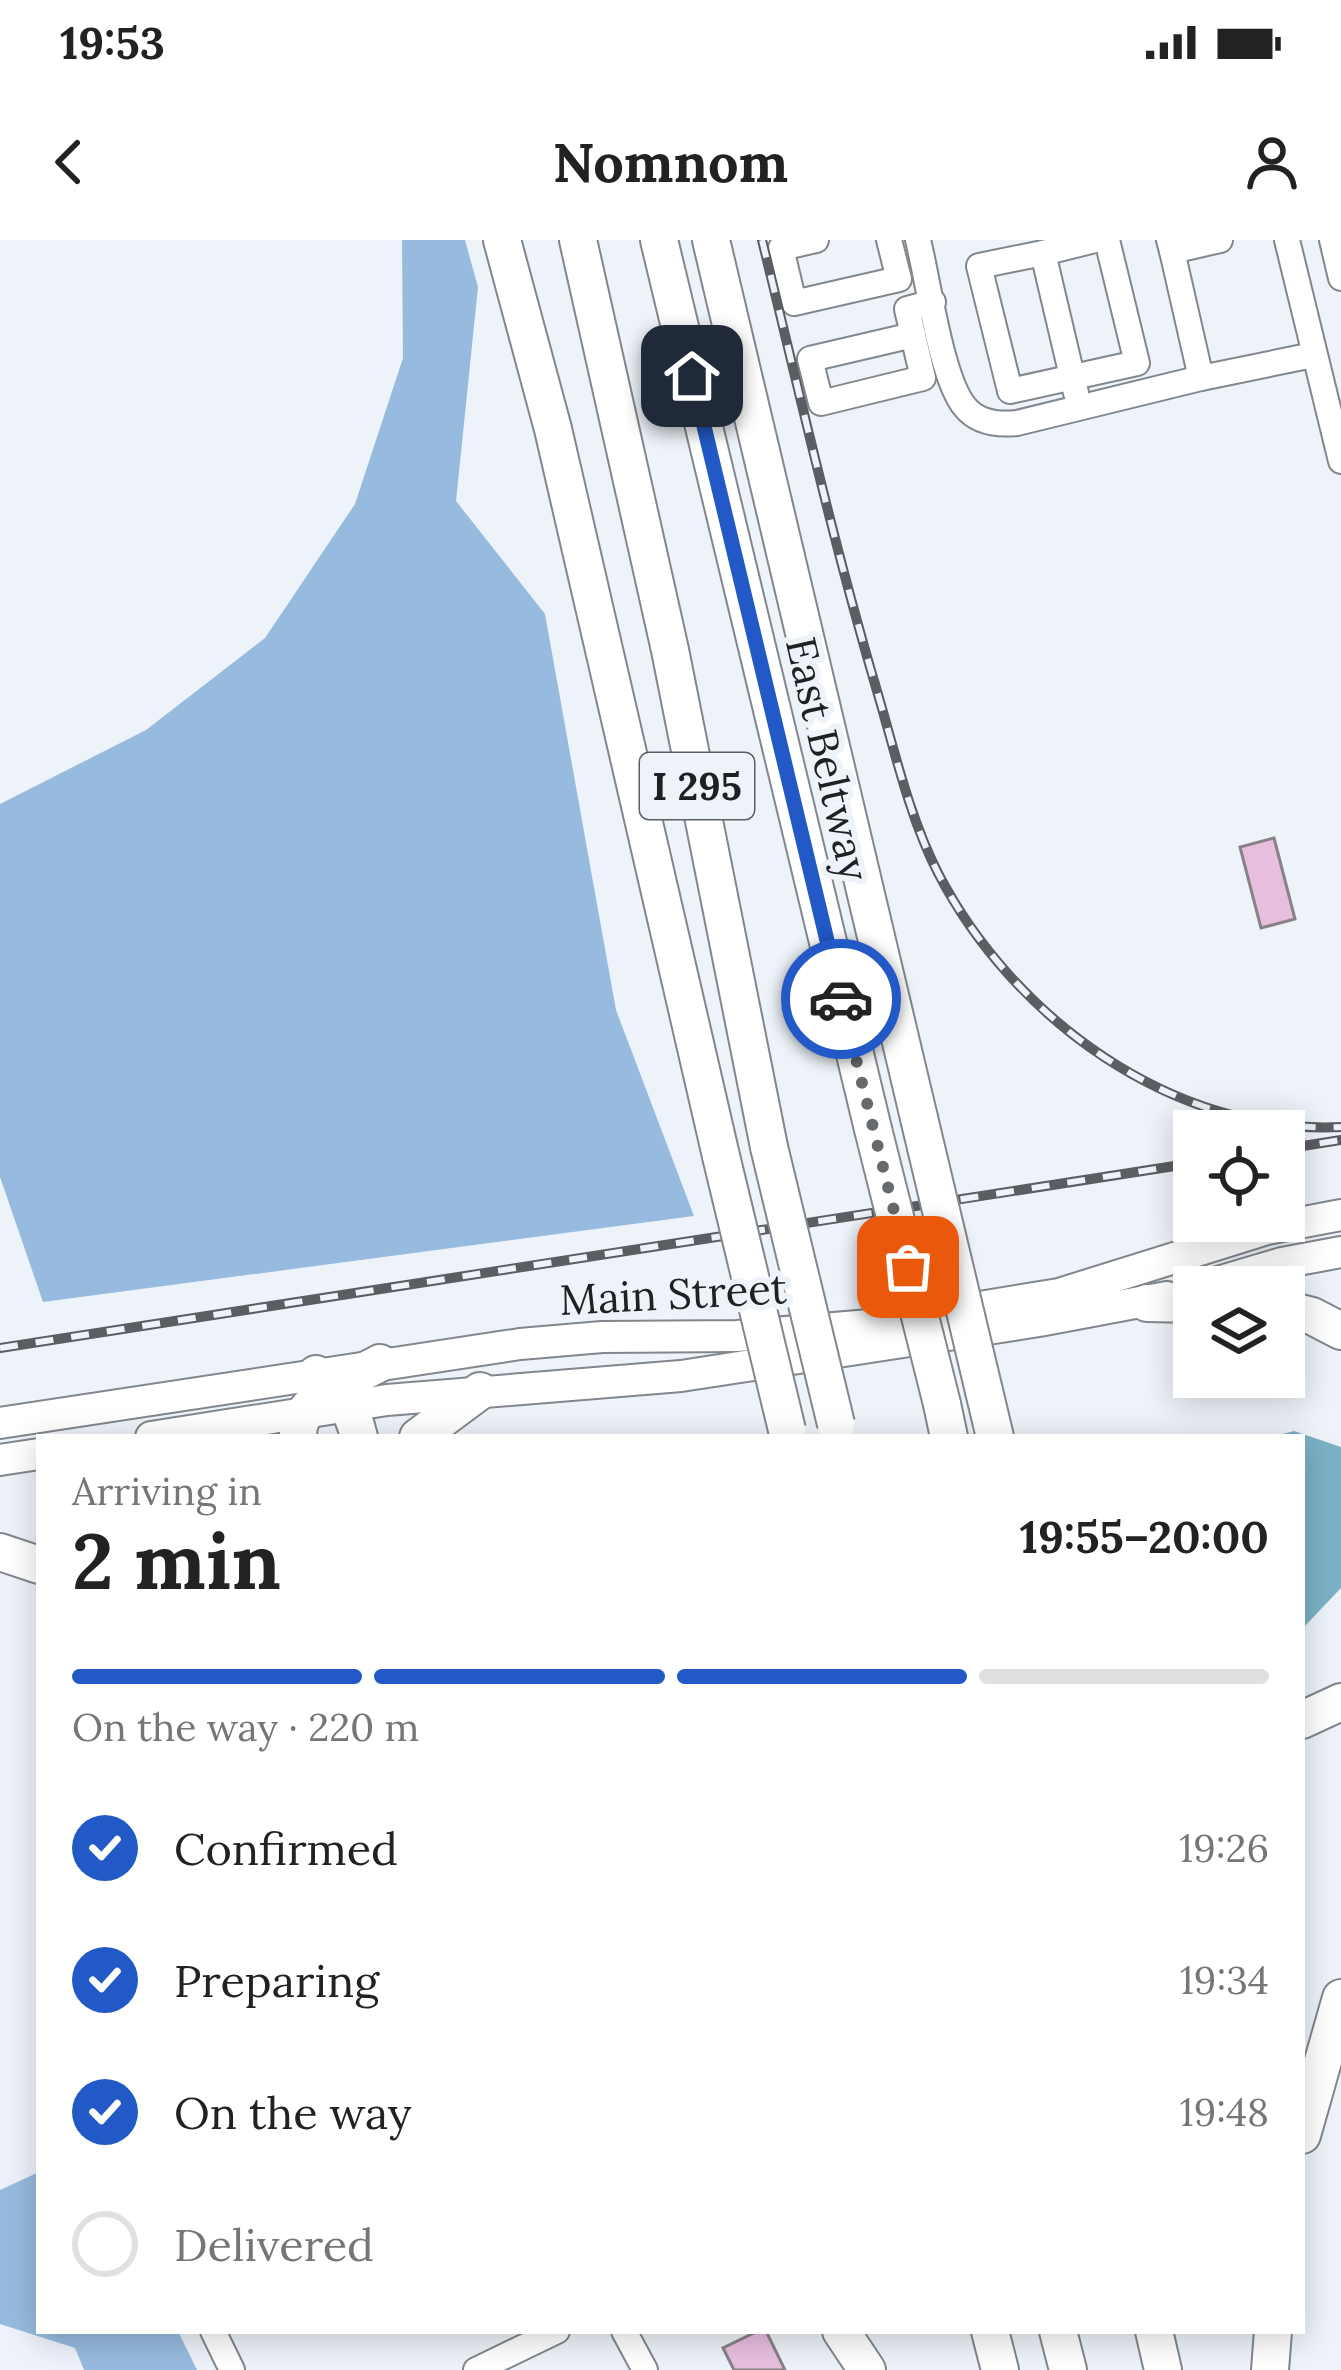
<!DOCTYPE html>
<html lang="en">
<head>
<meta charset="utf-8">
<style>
	body { margin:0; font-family:Lora,serif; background:#f2f2f2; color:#222; height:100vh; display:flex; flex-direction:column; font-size:45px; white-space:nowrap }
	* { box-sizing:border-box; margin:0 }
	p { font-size:39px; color:#767676 }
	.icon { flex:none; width:66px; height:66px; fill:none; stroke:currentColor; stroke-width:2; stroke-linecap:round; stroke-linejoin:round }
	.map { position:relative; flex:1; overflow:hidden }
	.drawer { position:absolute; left:36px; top:1194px; width:1269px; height:900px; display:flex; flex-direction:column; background:#fff; border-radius:0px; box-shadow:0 6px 30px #0003 }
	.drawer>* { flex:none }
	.tools { position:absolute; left:1173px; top:870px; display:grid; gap:24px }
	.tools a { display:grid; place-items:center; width:132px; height:132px; border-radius:0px; background:#fff; box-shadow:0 6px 30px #0003; font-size:60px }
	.pin { position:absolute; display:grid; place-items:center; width:102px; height:102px; color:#fff; margin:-51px; border-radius:24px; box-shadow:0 6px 18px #0006 }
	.courier { position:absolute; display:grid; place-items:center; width:120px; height:120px; margin:-60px; border:9px solid #2259c6; border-radius:50%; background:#fff; color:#222; box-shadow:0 3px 15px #0007 }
	.overview em { font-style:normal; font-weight:700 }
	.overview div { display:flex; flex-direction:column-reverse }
	.overview { display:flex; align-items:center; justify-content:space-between; height:204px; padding:0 36px }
	h1 { font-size:78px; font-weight:700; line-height:90px }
	.bar { display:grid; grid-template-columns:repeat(4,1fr); gap:18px 12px; align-content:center; height:144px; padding:0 36px }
	.bar i { height:15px; border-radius:9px; background:#e0e0e0 }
	.bar .active { background:#2259c6 }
	.bar p { grid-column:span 4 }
	ol { padding:0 36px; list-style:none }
	li { display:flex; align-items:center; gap:36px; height:132px }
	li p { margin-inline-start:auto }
	li .icon { padding:12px; border-radius:50%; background:#2259c6; color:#fff; stroke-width:4 }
	li:last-child { color:#767676 }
	li i { width:66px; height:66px; border:6px solid #e0e0e0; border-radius:50% }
	.status { display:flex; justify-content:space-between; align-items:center; height:84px; padding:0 60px; background:#fff; direction:ltr }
	.status svg { height:33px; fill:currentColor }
	header { display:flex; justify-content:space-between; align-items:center; height:156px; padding:0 36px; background:#fff; font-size:54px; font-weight:700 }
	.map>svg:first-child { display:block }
</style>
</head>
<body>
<div class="status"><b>19:53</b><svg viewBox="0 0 49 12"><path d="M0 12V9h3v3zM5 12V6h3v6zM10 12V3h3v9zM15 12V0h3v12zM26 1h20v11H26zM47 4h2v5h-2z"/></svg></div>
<header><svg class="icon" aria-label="back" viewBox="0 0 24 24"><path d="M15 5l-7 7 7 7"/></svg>Nomnom<svg class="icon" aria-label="person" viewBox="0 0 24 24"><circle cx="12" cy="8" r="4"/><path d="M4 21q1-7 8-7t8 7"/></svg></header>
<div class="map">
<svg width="1341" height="2130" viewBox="0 0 1341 2130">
	<rect width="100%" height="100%" fill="#edf3f9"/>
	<g fill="#97bbdf">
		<path d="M 402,0 L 465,0 L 478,47 L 456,261 L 545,374 L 616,770 L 694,976 L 43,1062 L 0,937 L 0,564 L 146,490 L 265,398 L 355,264 L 403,118 Z"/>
		<path d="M 39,1932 L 39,2091 L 178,2091 L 197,2130 L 84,2130 L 75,2108 L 0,2084 L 0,1950 Z"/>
	</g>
	<path fill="#7bb1c6" d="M 1294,1191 L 1341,1207 L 1341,1348 L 1302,1389 L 1302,1197 L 1271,1197 Z"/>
	<g fill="#e8bedf" stroke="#888287" stroke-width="3">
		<path d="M 1274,598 L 1295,679 L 1261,688 L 1240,607 Z"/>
		<path d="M 758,2091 L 766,2091 L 785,2130 L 734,2130 L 723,2108 Z"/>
	</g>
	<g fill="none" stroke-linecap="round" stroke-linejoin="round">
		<defs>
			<g id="minor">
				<path d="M 816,0 L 781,8 L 794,63 L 899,39 L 889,0"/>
				<path d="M 918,0 C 928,39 941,139 965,167 C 978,183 998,185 1017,183 L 1201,138 L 1313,115"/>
				<path d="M 1169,0 L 1172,11 L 1220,0"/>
				<path d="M 1287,0 L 1341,221"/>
				<path d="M 1332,0 L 1341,38"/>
				<path d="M 1172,11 L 1201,138"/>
				<path d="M 1043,13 L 979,26 L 1010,151 L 1137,123 L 1107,0"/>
				<path d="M 913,95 L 923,138 L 821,163 L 810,119 Z"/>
				<path d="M 913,95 L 907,69 L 933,62"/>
				<path d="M 1076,153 L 1043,13 L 1095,0"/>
				<path d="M 213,2091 L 232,2130"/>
				<path d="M 624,2091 L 645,2130"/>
				<path d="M 476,2130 L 557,2091"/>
			</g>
			<g id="major">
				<path d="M 1201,1047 L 1282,1023 L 1341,1012"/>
				<path d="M 0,1183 L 520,1104 L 602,1097 L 737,1096 L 870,1085 L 1059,1054 L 1267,989 L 1341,975"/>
				<path d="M 151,1197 L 387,1160 L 681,1136 L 1039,1081 L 1167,1057"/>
				<path d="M 0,1220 L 39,1214"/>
			</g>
			<g id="highway">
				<path d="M 502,0 L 553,189 L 721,916"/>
				<path d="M 578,0 L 670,410 L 769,907"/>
				<path d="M 659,0 L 873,889"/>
				<path d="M 711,0 L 919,878"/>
				<path d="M 1147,1063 L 1194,1064"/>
				<path d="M 1284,1069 L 1312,1076 L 1341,1091"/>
				<path d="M 316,1134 C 341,1152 352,1167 359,1197"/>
				<path d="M 984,1151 L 995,1197"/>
				<path d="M 942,1164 L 949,1197"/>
				<path d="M 298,1197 C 296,1158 351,1139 380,1123"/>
				<path d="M 418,1197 L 480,1151"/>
				<path d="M 0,1312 L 39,1325"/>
				<path d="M 1302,1480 L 1341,1462"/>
				<path d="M 1302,1895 L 1341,1758"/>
				<path d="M 841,2091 L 867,2130"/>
				<path d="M 990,2091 L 1000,2130"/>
				<path d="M 1058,2091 L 1068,2130"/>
				<path d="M 1154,2091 L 1163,2130"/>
				<path d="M 1270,2130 L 1273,2091"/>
			</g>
		</defs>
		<use href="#minor" stroke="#81878c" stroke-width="28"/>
		<use href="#major" stroke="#81878c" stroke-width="34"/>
		<use href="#highway" stroke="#81878c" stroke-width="40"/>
		<use href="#minor" stroke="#fff" stroke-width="24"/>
		<use href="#major" stroke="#fff" stroke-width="30"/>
		<use href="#highway" stroke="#fff" stroke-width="36"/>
		<defs>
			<g id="rail">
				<path d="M 762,0 C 799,151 833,302 877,451 C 895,512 909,576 938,633 C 1013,778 1173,895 1341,887"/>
				<path d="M 1284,909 L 1341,900"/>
				<path d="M 0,1108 L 1194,923"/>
			</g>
		</defs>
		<use href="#rail" stroke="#5a5d61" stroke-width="10"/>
		<use href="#rail" stroke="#edf3f9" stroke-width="6" stroke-dasharray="18" stroke-linecap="butt"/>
		<defs>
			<g id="highway-bridge">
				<path d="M 919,878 L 984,1151"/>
				<path d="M 873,889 L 942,1164"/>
				<path d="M 769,907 L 836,1184"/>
				<path d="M 721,916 L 787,1190"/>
			</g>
		</defs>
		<use href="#highway-bridge" stroke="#81878c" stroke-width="40" stroke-linecap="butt"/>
		<use href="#highway-bridge" stroke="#fff" stroke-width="36"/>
	</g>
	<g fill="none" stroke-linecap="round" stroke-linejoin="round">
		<path stroke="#666a6d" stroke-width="12" stroke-dasharray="0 21.6" d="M 841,759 L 908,1027"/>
		<path stroke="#2259c6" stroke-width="15" d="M 692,136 L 841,759"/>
	</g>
	<g text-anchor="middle" stroke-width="12" stroke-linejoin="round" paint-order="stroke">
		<rect fill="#edf3f9" stroke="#5c5f62" stroke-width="3" x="640" y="513" width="114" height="66" rx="9"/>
		<g font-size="39" font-weight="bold" fill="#1e2022">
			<text x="697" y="560">I 295</text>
		</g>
		<g font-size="42" fill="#1e2022" stroke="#edf3f9">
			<text transform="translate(828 519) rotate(77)" y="15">East Beltway</text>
			<text transform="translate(673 1054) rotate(-3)" y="15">Main Street</text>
		</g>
	</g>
</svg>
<div class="tools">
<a><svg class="icon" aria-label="locate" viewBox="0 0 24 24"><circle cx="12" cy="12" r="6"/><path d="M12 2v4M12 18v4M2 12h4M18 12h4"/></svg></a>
<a><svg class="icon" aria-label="layers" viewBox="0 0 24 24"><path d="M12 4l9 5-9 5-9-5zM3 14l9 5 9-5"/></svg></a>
</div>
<div class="pin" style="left:908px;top:1027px;background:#ea580c"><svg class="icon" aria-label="bag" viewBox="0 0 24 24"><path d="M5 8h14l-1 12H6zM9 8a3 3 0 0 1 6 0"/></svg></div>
<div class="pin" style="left:692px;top:136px;background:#1f2937"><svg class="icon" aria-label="home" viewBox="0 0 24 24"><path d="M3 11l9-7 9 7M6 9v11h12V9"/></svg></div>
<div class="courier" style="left:841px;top:759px"><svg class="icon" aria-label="car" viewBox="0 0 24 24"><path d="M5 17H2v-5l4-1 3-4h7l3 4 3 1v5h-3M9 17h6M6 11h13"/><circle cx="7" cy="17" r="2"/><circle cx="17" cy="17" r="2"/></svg></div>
<section class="drawer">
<div class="overview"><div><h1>2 min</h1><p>Arriving in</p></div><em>19:55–20:00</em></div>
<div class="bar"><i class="active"></i><i class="active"></i><i class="active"></i><i></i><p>On the way · 220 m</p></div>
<ol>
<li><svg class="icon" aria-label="check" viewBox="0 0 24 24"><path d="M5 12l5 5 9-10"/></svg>Confirmed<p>19:26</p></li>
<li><svg class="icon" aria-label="check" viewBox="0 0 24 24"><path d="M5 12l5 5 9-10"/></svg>Preparing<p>19:34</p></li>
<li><svg class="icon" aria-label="check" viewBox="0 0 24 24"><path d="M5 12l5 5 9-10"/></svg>On the way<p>19:48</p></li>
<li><i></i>Delivered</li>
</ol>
</section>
</div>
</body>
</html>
